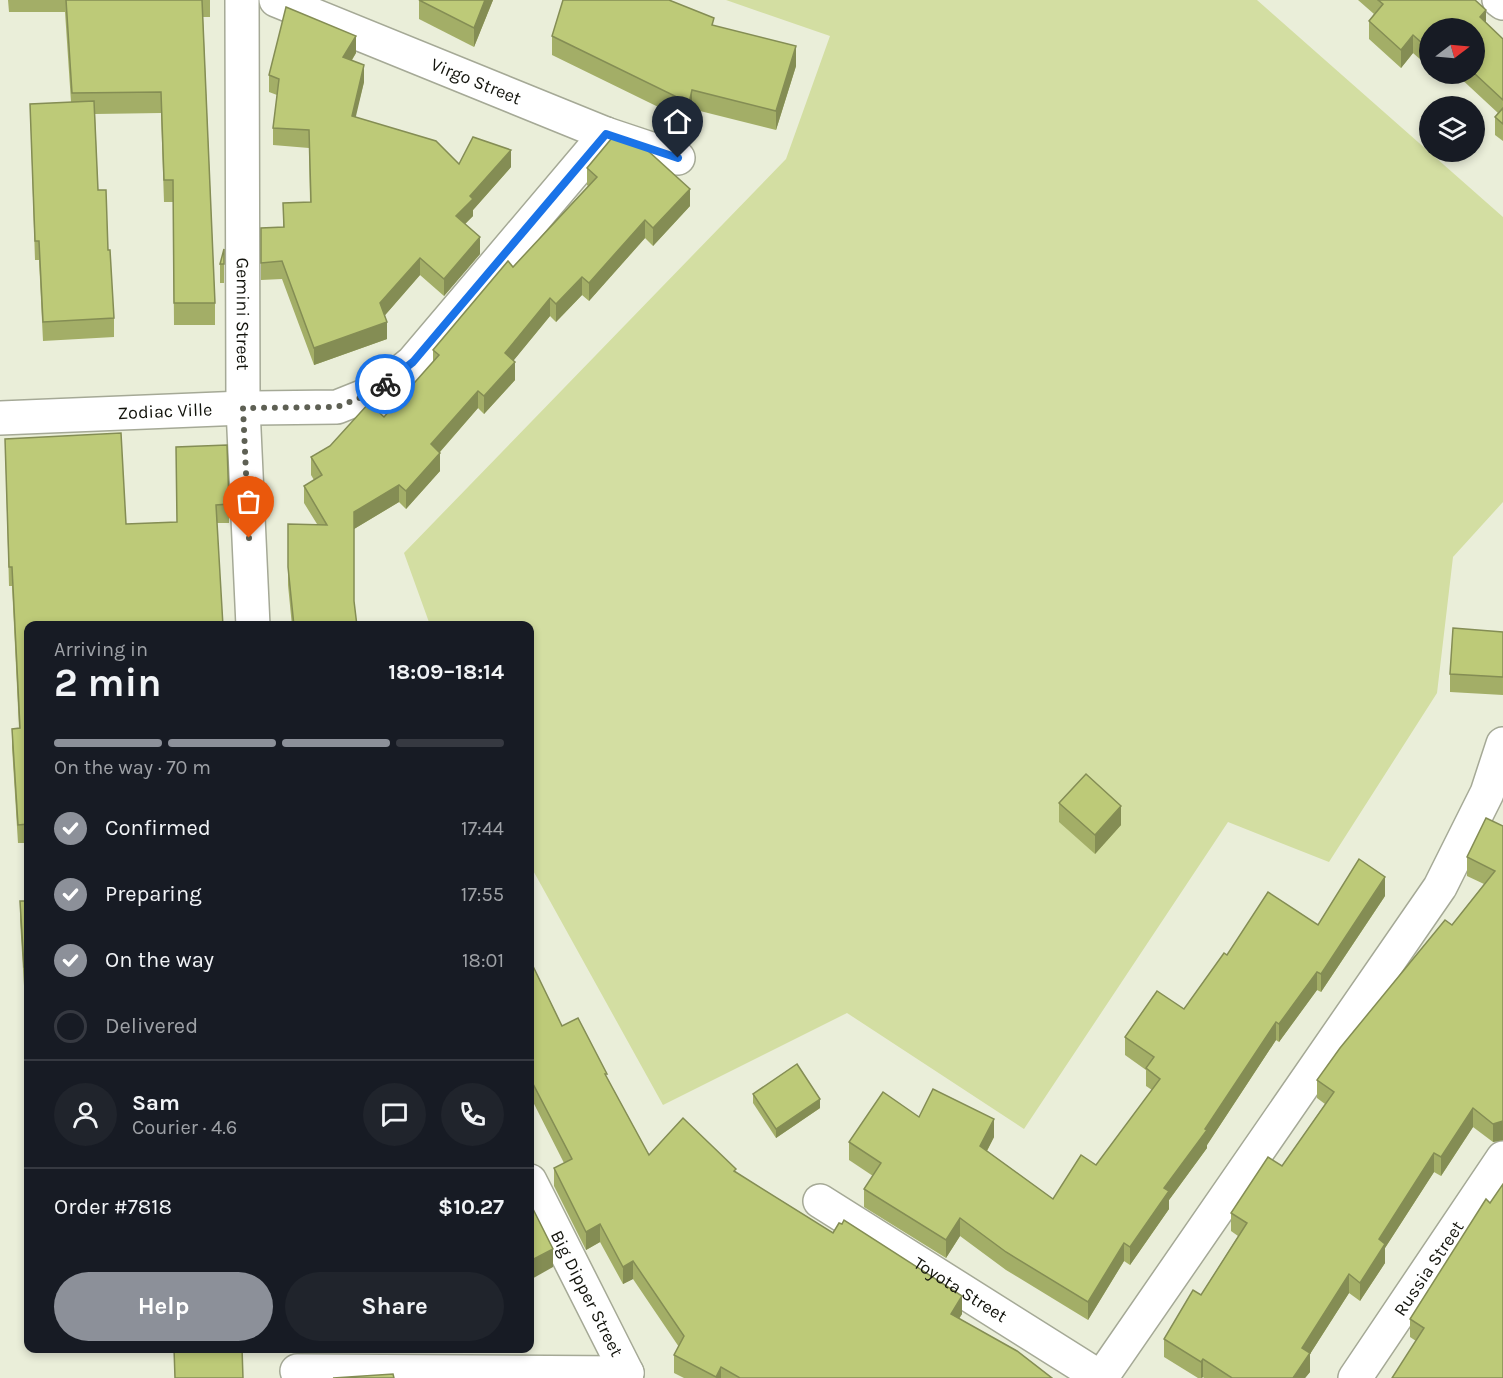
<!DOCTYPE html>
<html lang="en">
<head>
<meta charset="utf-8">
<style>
	body { margin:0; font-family:Karla,sans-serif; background:#20242c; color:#f1f3f6; height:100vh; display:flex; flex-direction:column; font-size:22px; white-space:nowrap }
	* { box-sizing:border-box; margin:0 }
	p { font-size:20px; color:#9ea1a6 }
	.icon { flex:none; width:33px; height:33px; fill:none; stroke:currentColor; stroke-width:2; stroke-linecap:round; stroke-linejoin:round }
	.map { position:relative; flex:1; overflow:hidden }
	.sheet { position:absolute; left:24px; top:621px; width:510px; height:732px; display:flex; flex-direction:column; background:#171b24; border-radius:12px; box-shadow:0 3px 9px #0003 }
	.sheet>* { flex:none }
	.needle { width:39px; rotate:74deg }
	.tools { position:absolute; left:1419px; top:18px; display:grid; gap:12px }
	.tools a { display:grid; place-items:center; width:66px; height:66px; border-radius:50%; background:#171b24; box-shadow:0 3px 9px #0003; font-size:30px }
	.pin { position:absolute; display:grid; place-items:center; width:51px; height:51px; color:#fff; margin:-62px -26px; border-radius:50% 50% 50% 0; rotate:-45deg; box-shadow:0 0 6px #0007 }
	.pin .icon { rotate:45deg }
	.courier { position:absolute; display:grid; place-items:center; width:60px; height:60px; margin:-30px; border:4px solid #1a73e8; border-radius:50%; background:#fff; color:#222; box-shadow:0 2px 8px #0007 }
	.headline em { font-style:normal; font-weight:700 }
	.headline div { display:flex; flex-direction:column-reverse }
	.headline { display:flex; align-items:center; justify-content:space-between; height:102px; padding:0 30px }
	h1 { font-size:39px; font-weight:700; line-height:45px }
	.bar { display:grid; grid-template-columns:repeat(4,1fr); gap:9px 6px; align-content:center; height:72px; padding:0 30px }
	.bar i { height:8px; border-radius:4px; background:#363941 }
	.bar .active { background:#8c9099 }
	.bar p { grid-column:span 4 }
	.line { display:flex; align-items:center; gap:15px; padding:0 30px; border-top:2px solid #363941 }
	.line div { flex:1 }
	.round { display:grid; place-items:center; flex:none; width:63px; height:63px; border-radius:32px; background:#20242c }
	ol { padding:0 30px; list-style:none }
	li { display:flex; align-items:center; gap:18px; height:66px }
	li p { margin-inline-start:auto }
	li .icon { padding:6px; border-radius:50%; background:#8c9099; color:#fff; stroke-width:4 }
	li:last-child { color:#9ea1a6 }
	li i { width:33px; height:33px; border:3px solid #363941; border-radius:50% }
	.primary-button { display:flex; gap:12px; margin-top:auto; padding:12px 30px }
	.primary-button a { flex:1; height:69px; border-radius:36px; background:#8c9099; color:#fff; font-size:24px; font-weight:700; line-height:69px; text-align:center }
	.primary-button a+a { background:#20242c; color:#f1f3f6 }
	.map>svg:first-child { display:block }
</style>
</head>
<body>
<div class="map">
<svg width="1503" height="1378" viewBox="0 0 1503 1378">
	<rect width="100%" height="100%" fill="#eaeed9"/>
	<path fill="#d3dea2" d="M 726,0 L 1257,0 L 1503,217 L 1503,502 L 1453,557 L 1437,693 L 1329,862 L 1228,822 L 1024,1129 L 847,1013 L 663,1105 L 530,865 L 530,626 L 430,625 L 404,553 L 786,159 L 830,36 Z"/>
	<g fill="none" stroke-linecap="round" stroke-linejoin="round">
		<defs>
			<g id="minor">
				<path id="s1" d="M 242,0 L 243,408 L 253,626"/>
				<path id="s2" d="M 276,0 L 606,134 L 678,158"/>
				<path d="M 1499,0 L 1503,3"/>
				<path id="s3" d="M 0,418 L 243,408 L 337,407 L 377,391 L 413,362 L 606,134"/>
				<path id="s4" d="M 530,1181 L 627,1373"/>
				<path id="s5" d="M 820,1201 L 1101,1378"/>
				<path d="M 297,1371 L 627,1373"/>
				<path d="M 1101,1378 L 1440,887 L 1487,793 L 1503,744"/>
				<path id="s6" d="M 1355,1378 L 1503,1158"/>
			</g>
		</defs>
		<use href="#minor" stroke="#a5a996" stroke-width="36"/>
		<use href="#minor" stroke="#fff" stroke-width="33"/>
	</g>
	<g fill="#a3ae67">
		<path d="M 8,0 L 210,0 L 210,17 L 203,17 L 215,303 L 215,325 L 174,325 L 173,202 L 164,202 L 161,113 L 95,114 L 98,190 L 108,250 L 114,318 L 114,337 L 43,341 L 39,260 L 35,260 L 30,104 L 71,102 L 65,12 L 9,12 Z"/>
		<path d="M 419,0 L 493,0 L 474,47 L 419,19 Z"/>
		<path d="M 1358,0 L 1475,0 L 1486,23 L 1503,39 L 1503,141 L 1495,135 L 1495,117 L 1498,113 L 1456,74 L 1474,74 L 1430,28 L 1430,68 L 1413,53 L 1401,68 L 1369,39 L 1369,21 L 1374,14 Z"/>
		<path d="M 714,26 L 796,66 L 776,130 L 692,109 L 689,122 L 552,55 L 552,36 Z"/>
		<path d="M 356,53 L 352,60 L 364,82 L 355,117 L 459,164 L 511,167 L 473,210 L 473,216 L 465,224 L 480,254 L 444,296 L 420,275 L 385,315 L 387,339 L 314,365 L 282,279 L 261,280 L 261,228 L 283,227 L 283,203 L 310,202 L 309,148 L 273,145 L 273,128 L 277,95 L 269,92 L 269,75 Z"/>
		<path d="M 1436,74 L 1446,74 L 1442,78 Z"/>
		<path d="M 587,168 L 690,206 L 653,246 L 645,238 L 589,301 L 582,295 L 556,322 L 550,316 L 513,361 L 515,380 L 484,414 L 478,408 L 440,452 L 440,471 L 406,509 L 399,502 L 354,529 L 354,601 L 357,626 L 292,626 L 288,585 L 288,524 L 317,524 L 304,503 L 304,486 L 314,480 L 311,475 L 311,457 L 384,417 L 433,362 L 433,350 L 513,267 L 588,186 L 587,185 Z"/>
		<rect x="220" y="264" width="4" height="19"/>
		<path d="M 5,439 L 126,524 L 177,522 L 176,447 L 229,504 L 229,523 L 217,523 L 28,626 L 28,843 L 18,843 L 12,747 L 12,729 L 19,728 L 12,586 L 9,586 Z"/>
		<path d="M 1503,632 L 1503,695 L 1450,692 L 1450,674 Z"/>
		<path d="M 1059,803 L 1121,825 L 1095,854 L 1059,822 Z"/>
		<path d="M 1503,826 L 1503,1140 L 1493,1142 L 1473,1127 L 1441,1176 L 1434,1172 L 1385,1248 L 1385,1263 L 1360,1301 L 1349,1293 L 1310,1354 L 1310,1372 L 1305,1378 L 1204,1378 L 1203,1377 L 1202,1378 L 1198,1378 L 1164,1357 L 1164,1339 L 1201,1295 L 1238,1236 L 1231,1231 L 1231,1213 L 1282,1166 L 1325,1104 L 1317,1098 L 1317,1080 L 1452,925 L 1484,884 L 1467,876 L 1467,857 Z"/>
		<path d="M 1385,896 L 1321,992 L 1317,990 L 1279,1042 L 1276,1040 L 1207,1145 L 1207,1148 L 1169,1200 L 1169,1209 L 1130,1265 L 1124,1261 L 1088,1320 L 1006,1270 L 960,1236 L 946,1258 L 864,1207 L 864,1189 L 873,1176 L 849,1160 L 849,1142 L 919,1117 L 994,1137 L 987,1151 L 1053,1199 L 1096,1165 L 1152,1090 L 1146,1086 L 1146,1070 L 1125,1055 L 1125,1037 L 1184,1009 L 1227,955 L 1318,925 Z"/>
		<path d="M 20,901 L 28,901 L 28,1042 L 27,986 L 24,986 L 20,920 Z"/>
		<path d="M 530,960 L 562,1026 L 607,1078 L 649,1155 L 736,1173 L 962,1314 L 959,1318 L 1052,1378 L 684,1378 L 674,1373 L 674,1355 L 679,1347 L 633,1279 L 623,1284 L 600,1242 L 586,1250 L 554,1186 L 554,1168 L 564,1163 L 530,1096 Z"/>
		<path d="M 753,1094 L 820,1108 L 776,1138 L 753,1103 Z"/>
		<path d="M 1490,1203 L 1503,1378 L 1416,1341 L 1410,1337 L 1410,1319 Z"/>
	</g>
	<g fill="#848d54">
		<path d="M 485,0 L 493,0 L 474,47 L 474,28 Z"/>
		<path d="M 1486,10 L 1486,28 L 1480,17 Z"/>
		<path d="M 1413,35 L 1413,53 L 1401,68 L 1401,50 Z"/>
		<path d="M 356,36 L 356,53 L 343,74 L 343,57 Z"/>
		<path d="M 796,46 L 796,66 L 776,130 L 776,111 Z"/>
		<path d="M 364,65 L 364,82 L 352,133 L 352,116 Z"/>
		<path d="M 692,90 L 692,109 L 689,122 L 689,103 Z"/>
		<path d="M 511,150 L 511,167 L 473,210 L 473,216 L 456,233 L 456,216 L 470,196 Z"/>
		<path d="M 690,189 L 690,206 L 653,246 L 653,228 Z"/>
		<path d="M 645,220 L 645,238 L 589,301 L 589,283 Z"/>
		<path d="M 480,237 L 480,254 L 444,296 L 444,279 Z"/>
		<path d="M 420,258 L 420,275 L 380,321 L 380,303 Z"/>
		<path d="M 582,277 L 582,295 L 556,322 L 556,304 Z"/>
		<path d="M 550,298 L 550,316 L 505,371 L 505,353 Z"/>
		<path d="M 387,322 L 387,339 L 314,365 L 314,348 Z"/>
		<path d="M 515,362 L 515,380 L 484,414 L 484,396 Z"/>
		<path d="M 478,391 L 478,408 L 431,462 L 431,444 Z"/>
		<path d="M 440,453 L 440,471 L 406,509 L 406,491 Z"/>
		<path d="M 399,485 L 399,502 L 354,529 L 354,512 Z"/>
		<path d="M 1121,806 L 1121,825 L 1095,854 L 1095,835 Z"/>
		<path d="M 1385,877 L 1385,896 L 1321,992 L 1321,974 Z"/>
		<path d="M 1317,972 L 1317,990 L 1279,1042 L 1279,1024 Z"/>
		<path d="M 1276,1022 L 1276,1040 L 1207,1145 L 1207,1148 L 1169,1200 L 1169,1209 L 1130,1265 L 1130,1247 L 1164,1188 L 1205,1129 Z"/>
		<path d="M 820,1099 L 820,1108 L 776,1138 L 776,1129 Z"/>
		<path d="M 1473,1108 L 1473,1127 L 1441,1176 L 1441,1157 Z"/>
		<path d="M 994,1119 L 994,1137 L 980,1164 L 980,1146 Z"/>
		<path d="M 1503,1121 L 1503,1140 L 1493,1142 L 1493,1124 Z"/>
		<path d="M 1434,1153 L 1434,1172 L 1385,1248 L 1385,1263 L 1360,1301 L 1360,1283 L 1379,1239 Z"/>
		<path d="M 960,1218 L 960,1236 L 946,1258 L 946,1240 Z"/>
		<path d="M 600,1224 L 600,1242 L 586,1250 L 586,1232 Z"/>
		<path d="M 1124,1243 L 1124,1261 L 1088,1320 L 1088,1302 Z"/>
		<path d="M 553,1249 L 553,1267 L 530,1280 L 530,1261 Z"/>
		<path d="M 633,1261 L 633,1279 L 623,1284 L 623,1267 Z"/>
		<path d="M 1349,1274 L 1349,1293 L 1310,1354 L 1310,1372 L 1305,1378 L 1293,1378 L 1302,1348 Z"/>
		<path d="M 962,1296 L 962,1314 L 951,1332 L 951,1314 Z"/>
		<path d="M 1203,1359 L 1203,1377 L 1201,1378 L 1201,1362 Z"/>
		<path d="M 721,1367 L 721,1378 L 716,1378 L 716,1377 Z"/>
	</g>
	<g fill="#bdca78" stroke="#848d54" stroke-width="1.5">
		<path d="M 66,0 L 202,0 L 215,303 L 174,303 L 173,180 L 164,180 L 161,92 L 72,93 Z"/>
		<path d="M 419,0 L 485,0 L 474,28 Z"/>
		<path d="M 563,0 L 669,0 L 714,18 L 712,25 L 796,46 L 776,111 L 692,90 L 689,103 L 552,36 Z"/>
		<path d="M 1378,0 L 1475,0 L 1486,10 L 1480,17 L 1503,39 L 1503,100 L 1474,73 L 1474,28 L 1430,28 L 1430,50 L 1413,35 L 1401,50 L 1369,21 L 1383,4 Z"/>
		<path d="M 286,7 L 356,36 L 343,57 L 364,65 L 352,116 L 436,141 L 459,164 L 473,137 L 511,150 L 470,196 L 473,199 L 456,216 L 480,237 L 444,279 L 420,258 L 380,303 L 387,322 L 314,348 L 282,261 L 261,263 L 261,228 L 284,227 L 283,203 L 311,202 L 309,130 L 273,128 L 279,79 L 269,75 Z"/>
		<path d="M 94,101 L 98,190 L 106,190 L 108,250 L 110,250 L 114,318 L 43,322 L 39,241 L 35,241 L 30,104 Z"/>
		<path d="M 1503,108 L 1503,124 L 1495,117 Z"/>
		<path d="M 612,138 L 647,150 L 690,189 L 653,228 L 645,220 L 589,283 L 582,277 L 556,304 L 550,298 L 505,353 L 515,362 L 484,396 L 478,391 L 431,444 L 440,453 L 406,491 L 399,485 L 354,512 L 354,601 L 357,626 L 294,626 L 288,567 L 288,524 L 327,525 L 304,486 L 322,475 L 311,457 L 330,446 L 369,403 L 384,417 L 439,355 L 433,350 L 508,261 L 513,267 L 597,177 L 587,168 Z"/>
		<path d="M 224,249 L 224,264 L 220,264 Z"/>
		<path d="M 121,433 L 126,524 L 177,522 L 176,447 L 227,445 L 229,504 L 216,505 L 223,626 L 28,626 L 28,824 L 18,825 L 12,729 L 20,728 L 12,567 L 9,567 L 5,439 Z"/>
		<path d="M 1453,628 L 1503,632 L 1503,677 L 1450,674 Z"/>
		<path d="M 1086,774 L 1121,806 L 1095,835 L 1059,803 Z"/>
		<path d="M 1486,818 L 1503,826 L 1503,1121 L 1493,1124 L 1473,1108 L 1441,1157 L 1434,1153 L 1379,1239 L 1385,1244 L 1360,1283 L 1349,1274 L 1302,1348 L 1310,1353 L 1293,1378 L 1232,1378 L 1203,1359 L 1201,1362 L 1164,1339 L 1193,1290 L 1201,1295 L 1247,1223 L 1231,1213 L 1268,1157 L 1282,1166 L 1334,1092 L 1317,1080 L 1340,1048 L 1445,920 L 1452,925 L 1495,871 L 1467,857 Z"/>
		<path d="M 1359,859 L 1385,877 L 1321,974 L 1317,972 L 1279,1024 L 1276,1022 L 1205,1129 L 1207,1130 L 1164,1188 L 1169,1191 L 1130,1247 L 1124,1243 L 1088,1302 L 1006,1252 L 960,1218 L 946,1240 L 864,1189 L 881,1163 L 849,1142 L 883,1092 L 919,1117 L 933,1089 L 994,1119 L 980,1146 L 1053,1199 L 1081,1155 L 1096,1165 L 1160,1079 L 1146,1068 L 1154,1057 L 1125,1037 L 1157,991 L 1184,1009 L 1224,953 L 1227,955 L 1268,892 L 1318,925 Z"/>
		<path d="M 20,901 L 28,901 L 28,1023 L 27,967 L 24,967 Z"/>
		<path d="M 530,960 L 562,1026 L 578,1018 L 607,1074 L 605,1074 L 649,1155 L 683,1118 L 736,1169 L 734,1171 L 833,1233 L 839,1223 L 842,1224 L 844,1220 L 962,1296 L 951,1314 L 1017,1351 L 1052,1378 L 740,1378 L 721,1367 L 716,1377 L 674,1355 L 684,1336 L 633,1261 L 623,1267 L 600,1224 L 586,1232 L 554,1168 L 572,1159 L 530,1078 Z"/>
		<path d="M 797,1064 L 820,1099 L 776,1129 L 753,1094 Z"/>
		<path d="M 1503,1184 L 1503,1378 L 1392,1378 L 1424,1328 L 1410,1319 L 1486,1199 L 1490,1203 Z"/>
		<path d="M 530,1203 L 553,1249 L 530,1261 Z"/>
		<path d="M 174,1348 L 242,1348 L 243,1378 L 175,1378 Z"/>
		<path d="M 393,1374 L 394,1378 L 333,1378 Z"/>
	</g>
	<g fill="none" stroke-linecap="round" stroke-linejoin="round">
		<path stroke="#5e6054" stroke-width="6" stroke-dasharray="0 10.8" d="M 249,538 L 243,408 L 337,407 L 377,391 L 385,384"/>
		<path stroke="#1a73e8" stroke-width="8" d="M 385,384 L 413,362 L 606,134 L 678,158"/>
	</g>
	<g text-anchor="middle" stroke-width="6" stroke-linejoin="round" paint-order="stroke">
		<g font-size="18" fill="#13140d" stroke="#fff">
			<text dy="6" stroke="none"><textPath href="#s2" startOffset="216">Virgo Street</textPath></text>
			<text dy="6" stroke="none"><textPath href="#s1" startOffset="314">Gemini Street</textPath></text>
			<text dy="6" stroke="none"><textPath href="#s3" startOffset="165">Zodiac Ville</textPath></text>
			<text dy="6" stroke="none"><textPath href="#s6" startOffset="132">Russia Street</textPath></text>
			<text dy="6" stroke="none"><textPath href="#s5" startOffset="166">Toyota Street</textPath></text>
			<text dy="6" stroke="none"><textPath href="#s4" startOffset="126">Big Dipper Street</textPath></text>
		</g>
	</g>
</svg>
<div class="tools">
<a><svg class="needle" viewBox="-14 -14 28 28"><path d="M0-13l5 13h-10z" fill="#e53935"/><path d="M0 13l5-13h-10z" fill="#9ea1a6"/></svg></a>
<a><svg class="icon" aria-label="layers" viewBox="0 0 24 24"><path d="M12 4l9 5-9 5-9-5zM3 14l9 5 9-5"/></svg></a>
</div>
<div class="pin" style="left:249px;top:538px;background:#ea580c"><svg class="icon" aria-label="bag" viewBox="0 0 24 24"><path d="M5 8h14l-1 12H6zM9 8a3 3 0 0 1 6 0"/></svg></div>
<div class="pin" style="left:678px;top:158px;background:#1f2937"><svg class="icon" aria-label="home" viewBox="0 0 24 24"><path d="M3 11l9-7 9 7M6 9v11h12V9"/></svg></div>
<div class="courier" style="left:385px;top:384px"><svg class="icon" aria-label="bike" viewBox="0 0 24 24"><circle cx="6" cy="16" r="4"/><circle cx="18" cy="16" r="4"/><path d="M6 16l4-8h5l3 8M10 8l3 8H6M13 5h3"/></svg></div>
<section class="sheet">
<div class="headline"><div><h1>2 min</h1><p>Arriving in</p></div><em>18:09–18:14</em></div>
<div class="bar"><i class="active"></i><i class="active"></i><i class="active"></i><i></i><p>On the way · 70 m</p></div>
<ol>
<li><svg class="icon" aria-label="check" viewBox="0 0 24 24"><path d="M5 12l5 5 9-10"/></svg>Confirmed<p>17:44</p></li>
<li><svg class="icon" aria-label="check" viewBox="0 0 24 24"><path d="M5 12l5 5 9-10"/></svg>Preparing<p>17:55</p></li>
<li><svg class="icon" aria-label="check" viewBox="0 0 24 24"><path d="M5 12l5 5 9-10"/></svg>On the way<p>18:01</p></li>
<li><i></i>Delivered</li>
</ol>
<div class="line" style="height:108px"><a class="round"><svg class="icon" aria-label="person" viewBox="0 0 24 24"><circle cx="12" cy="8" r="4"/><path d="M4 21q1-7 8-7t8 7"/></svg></a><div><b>Sam</b><p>Courier · 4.6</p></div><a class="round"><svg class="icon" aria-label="chat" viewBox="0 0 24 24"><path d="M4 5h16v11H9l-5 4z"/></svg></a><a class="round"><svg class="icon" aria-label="phone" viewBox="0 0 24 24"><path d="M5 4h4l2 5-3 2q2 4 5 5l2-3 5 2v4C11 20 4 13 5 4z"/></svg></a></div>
<div class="line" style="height:78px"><div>Order #7818</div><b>$10.27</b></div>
<div class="primary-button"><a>Help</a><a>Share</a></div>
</section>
</div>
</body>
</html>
